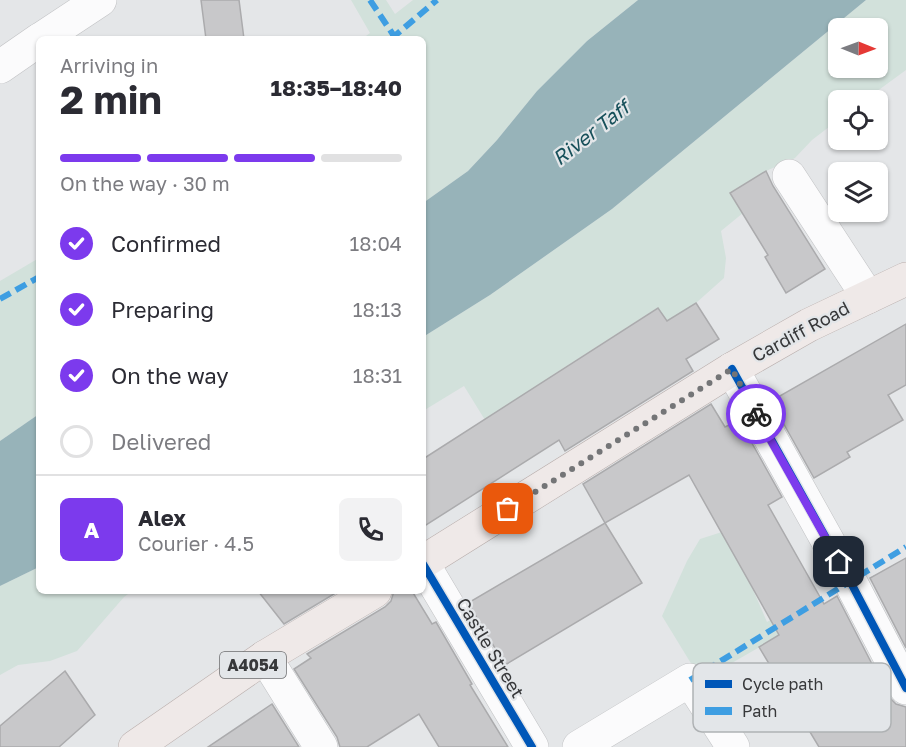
<!DOCTYPE html>
<html lang="en">
<head>
<meta charset="utf-8">
<style>
	body { margin:0; font-family:"Golos Text",sans-serif; background:#f2f2f3; color:#2b2b33; height:100vh; display:flex; flex-direction:column; font-size:22px; white-space:nowrap }
	* { box-sizing:border-box; margin:0 }
	p { font-size:20px; color:#7c7c81 }
	.icon { flex:none; width:33px; height:33px; fill:none; stroke:currentColor; stroke-width:2; stroke-linecap:round; stroke-linejoin:round }
	.map { position:relative; flex:1; overflow:hidden }
	.sheet { position:absolute; left:36px; top:36px; width:390px; height:558px; display:flex; flex-direction:column; background:#fff; border-radius:9px; box-shadow:0 2px 4px #0004 }
	.sheet>* { flex:none }
	.needle { width:39px; rotate:91deg }
	.buttons { position:absolute; left:828px; top:18px; display:grid; gap:12px }
	.buttons a { display:grid; place-items:center; width:60px; height:60px; border-radius:9px; background:#fff; box-shadow:0 2px 4px #0004; font-size:30px }
	.pin { position:absolute; display:grid; place-items:center; width:51px; height:51px; color:#fff; margin:-26px; border-radius:12px; box-shadow:0 3px 9px #0006 }
	.courier { position:absolute; display:grid; place-items:center; width:60px; height:60px; margin:-30px; border:4px solid #7c3aed; border-radius:50%; background:#fff; color:#222; box-shadow:0 2px 8px #0007 }
	.summary em { font-style:normal; font-weight:700 }
	.summary div { display:flex; flex-direction:column-reverse }
	.summary { display:flex; align-items:center; justify-content:space-between; height:102px; padding:0 24px }
	h1 { font-size:39px; font-weight:700; line-height:45px }
	.bar { display:grid; grid-template-columns:repeat(4,1fr); gap:9px 6px; align-content:center; height:72px; padding:0 24px }
	.bar i { height:8px; border-radius:4px; background:#e1e1e2 }
	.bar .current { background:#7c3aed }
	.bar p { grid-column:span 4 }
	.line { display:flex; align-items:center; gap:15px; padding:0 24px; border-top:2px solid #e1e1e2 }
	.line div { flex:1 }
	.round { display:grid; place-items:center; flex:none; width:63px; height:63px; border-radius:9px; background:#f2f2f3 }
	ol { padding:0 24px; list-style:none }
	li { display:flex; align-items:center; gap:18px; height:66px }
	li p { margin-inline-start:auto }
	li .icon { padding:6px; border-radius:50%; background:#7c3aed; color:#fff; stroke-width:4 }
	li:last-child { color:#7c7c81 }
	li i { width:33px; height:33px; border:3px solid #e1e1e2; border-radius:50% }
	.map>svg:first-child { display:block }
</style>
</head>
<body>
<div class="map">
<svg width="906" height="747" viewBox="0 0 906 747">
	<rect width="100%" height="100%" fill="#e4e6e8"/>
	<g fill="#d2e1db" fill-rule="evenodd">
		<path d="M 351,0 L 386,0 L 395,14 L 413,0 L 638,0 L 587,41 L 537,91 L 497,140 L 468,171 L 423,203 L 423,39 L 362,39 L 370,33 Z"/>
		<path d="M 866,0 L 906,0 L 906,70 L 865,100 L 838,100 L 838,120 L 812,140 L 795,158 L 766,171 L 731,192 L 743,213 L 721,231 L 726,258 L 724,278 L 696,303 L 667,321 L 657,308 L 551,376 L 561,392 L 485,420 L 464,386 L 423,411 L 423,337 L 490,295 L 612,209 ZM 838,28 L 878,28 L 878,68 L 838,68 Z"/>
		<path d="M 39,258 L 39,414 L 0,441 L 0,281 Z"/>
		<path d="M 722,532 L 751,585 L 767,622 L 817,593 L 822,611 L 704,679 L 692,665 L 662,616 L 687,561 L 700,539 Z"/>
		<path d="M 39,567 L 39,591 L 132,591 L 124,597 L 77,651 L 50,661 L 18,665 L 0,675 L 0,586 Z"/>
	</g>
	<g fill="#97b3b9">
		<path d="M 638,0 L 866,0 L 612,209 L 490,295 L 423,337 L 423,203 L 468,171 L 497,140 L 537,91 L 587,41 Z"/>
		<path d="M 39,414 L 39,567 L 0,586 L 0,441 Z"/>
	</g>
	<g fill="#c8c8ca" stroke="#ababad" stroke-width="1.5">
		<path d="M 201,0 L 239,0 L 244,39 L 206,39 Z"/>
		<path d="M 766,171 L 773,186 L 825,269 L 786,293 L 765,257 L 768,255 L 730,193 Z"/>
		<path d="M 696,303 L 719,339 L 686,359 L 693,371 L 565,451 L 559,440 L 423,527 L 423,459 L 658,308 L 667,321 Z"/>
		<path d="M 906,324 L 906,385 L 888,395 L 903,420 L 847,452 L 850,457 L 814,478 L 771,401 Z"/>
		<path d="M 711,404 L 725,427 L 739,420 L 782,497 L 768,505 L 824,604 L 837,596 L 889,697 L 896,704 L 906,707 L 906,747 L 819,747 L 759,647 L 779,635 L 689,475 L 605,523 L 583,484 Z"/>
		<path d="M 605,523 L 642,583 L 505,665 L 468,603 Z"/>
		<path d="M 906,558 L 906,648 L 870,578 Z"/>
		<path d="M 258,591 L 339,591 L 284,624 Z"/>
		<path d="M 394,591 L 412,591 L 432,624 L 436,622 L 472,684 L 470,685 L 508,747 L 439,747 L 419,714 L 367,747 L 340,747 L 337,737 L 294,669 L 311,658 L 307,654 L 385,607 L 391,601 Z"/>
		<path d="M 65,671 L 95,715 L 59,747 L 0,747 L 0,726 Z"/>
		<path d="M 272,704 L 299,747 L 208,747 Z"/>
	</g>
	<g fill="none" stroke-linecap="round" stroke-linejoin="round">
		<defs>
			<g id="minor">
				<path d="M 41,39 L 100,0"/>
				<path d="M 0,67 L 39,40"/>
				<path d="M 789,176 L 868,297"/>
				<path d="M 732,369 L 850,581 L 906,688"/>
				<path d="M 423,564 L 532,747"/>
				<path d="M 265,657 L 321,747"/>
				<path d="M 579,747 L 690,680 L 733,747"/>
			</g>
			<g id="major">
				<path d="M 423,562 L 732,369 L 809,325 L 906,279"/>
				<path d="M 135,747 L 265,657 L 375,591"/>
			</g>
		</defs>
		<use href="#minor" stroke="#c1c2c4" stroke-width="34"/>
		<use href="#major" stroke="#b9aeac" stroke-width="34"/>
		<use href="#minor" stroke="#fbfbfc" stroke-width="33"/>
		<use href="#major" stroke="#efe9e8" stroke-width="33"/>
		<g stroke="#3e9ee2" stroke-width="6" stroke-dasharray="12 6" stroke-linecap="butt">
			<path d="M 370,0 L 394,36"/>
			<path d="M 391,39 L 437,0"/>
			<path d="M 0,299 L 39,277"/>
			<path d="M 690,680 L 906,547"/>
		</g>
		<defs>
			<g id="cycleway">
				<path d="M 732,369 L 850,581 L 906,688"/>
				<path d="M 423,564 L 532,747"/>
			</g>
		</defs>
		<use href="#cycleway" stroke="#e3e6e9" stroke-width="11"/>
		<use href="#cycleway" stroke="#0057b8" stroke-width="8"/>
	</g>
	<g fill="none" stroke-linecap="round" stroke-linejoin="round">
		<path stroke="#747577" stroke-width="6" stroke-dasharray="0 10.8" d="M 508,509 L 732,369 L 756,414"/>
		<path stroke="#7c3aed" stroke-width="8" d="M 756,414 L 839,562"/>
	</g>
	<g text-anchor="middle" stroke-width="4.5" stroke-linejoin="round" paint-order="stroke">
		<rect fill="#e3e6e9" stroke="#6b6c6e" stroke-width="1.5" x="220" y="652" width="66" height="26" rx="4.5"/>
		<g font-size="16" font-weight="bold" fill="#37383a">
			<text x="253" y="671">A4054</text>
		</g>
		<g font-size="18" fill="#37383a" stroke="#e3e6e9">
			<text transform="translate(801 332) rotate(-28)" y="6">Cardiff Road</text>
			<text transform="translate(490 648) rotate(59)" y="6">Castle Street</text>
		</g>
		<g font-size="20" font-style="italic" fill="#17505a" stroke="#e3e6e9">
			<text transform="translate(591 133) rotate(-38)" y="7">River Taff</text>
		</g>
	</g>
	<rect x="693" y="663" width="198" height="69" rx="9" fill="#e3e6e9" stroke="#afb2b4" stroke-width="1.5"/>
	<rect x="705" y="680" width="27" height="8" fill="#0057b8"/>
	<rect x="705" y="707" width="27" height="8" fill="#3e9ee2"/>
	<g font-size="16" fill="#37383a">
		<text x="742" y="690">Cycle path</text>
		<text x="742" y="717">Path</text>
	</g>
</svg>
<div class="buttons">
<a><svg class="needle" viewBox="-14 -14 28 28"><path d="M0-13l5 13h-10z" fill="#e53935"/><path d="M0 13l5-13h-10z" fill="#7c7c81"/></svg></a>
<a><svg class="icon" aria-label="locate" viewBox="0 0 24 24"><circle cx="12" cy="12" r="6"/><path d="M12 2v4M12 18v4M2 12h4M18 12h4"/></svg></a>
<a><svg class="icon" aria-label="layers" viewBox="0 0 24 24"><path d="M12 4l9 5-9 5-9-5zM3 14l9 5 9-5"/></svg></a>
</div>
<div class="pin" style="left:508px;top:509px;background:#ea580c"><svg class="icon" aria-label="bag" viewBox="0 0 24 24"><path d="M5 8h14l-1 12H6zM9 8a3 3 0 0 1 6 0"/></svg></div>
<div class="pin" style="left:839px;top:562px;background:#1f2937"><svg class="icon" aria-label="home" viewBox="0 0 24 24"><path d="M3 11l9-7 9 7M6 9v11h12V9"/></svg></div>
<div class="courier" style="left:756px;top:414px"><svg class="icon" aria-label="bike" viewBox="0 0 24 24"><circle cx="6" cy="16" r="4"/><circle cx="18" cy="16" r="4"/><path d="M6 16l4-8h5l3 8M10 8l3 8H6M13 5h3"/></svg></div>
<section class="sheet">
<div class="summary"><div><h1>2 min</h1><p>Arriving in</p></div><em>18:35–18:40</em></div>
<div class="bar"><i class="current"></i><i class="current"></i><i class="current"></i><i></i><p>On the way · 30 m</p></div>
<ol>
<li><svg class="icon" aria-label="check" viewBox="0 0 24 24"><path d="M5 12l5 5 9-10"/></svg>Confirmed<p>18:04</p></li>
<li><svg class="icon" aria-label="check" viewBox="0 0 24 24"><path d="M5 12l5 5 9-10"/></svg>Preparing<p>18:13</p></li>
<li><svg class="icon" aria-label="check" viewBox="0 0 24 24"><path d="M5 12l5 5 9-10"/></svg>On the way<p>18:31</p></li>
<li><i></i>Delivered</li>
</ol>
<div class="line" style="height:108px"><b class="round" style="background:#7c3aed;color:#fff">A</b><div><b>Alex</b><p>Courier · 4.5</p></div><a class="round"><svg class="icon" aria-label="phone" viewBox="0 0 24 24"><path d="M5 4h4l2 5-3 2q2 4 5 5l2-3 5 2v4C11 20 4 13 5 4z"/></svg></a></div>
</section>
</div>
</body>
</html>
